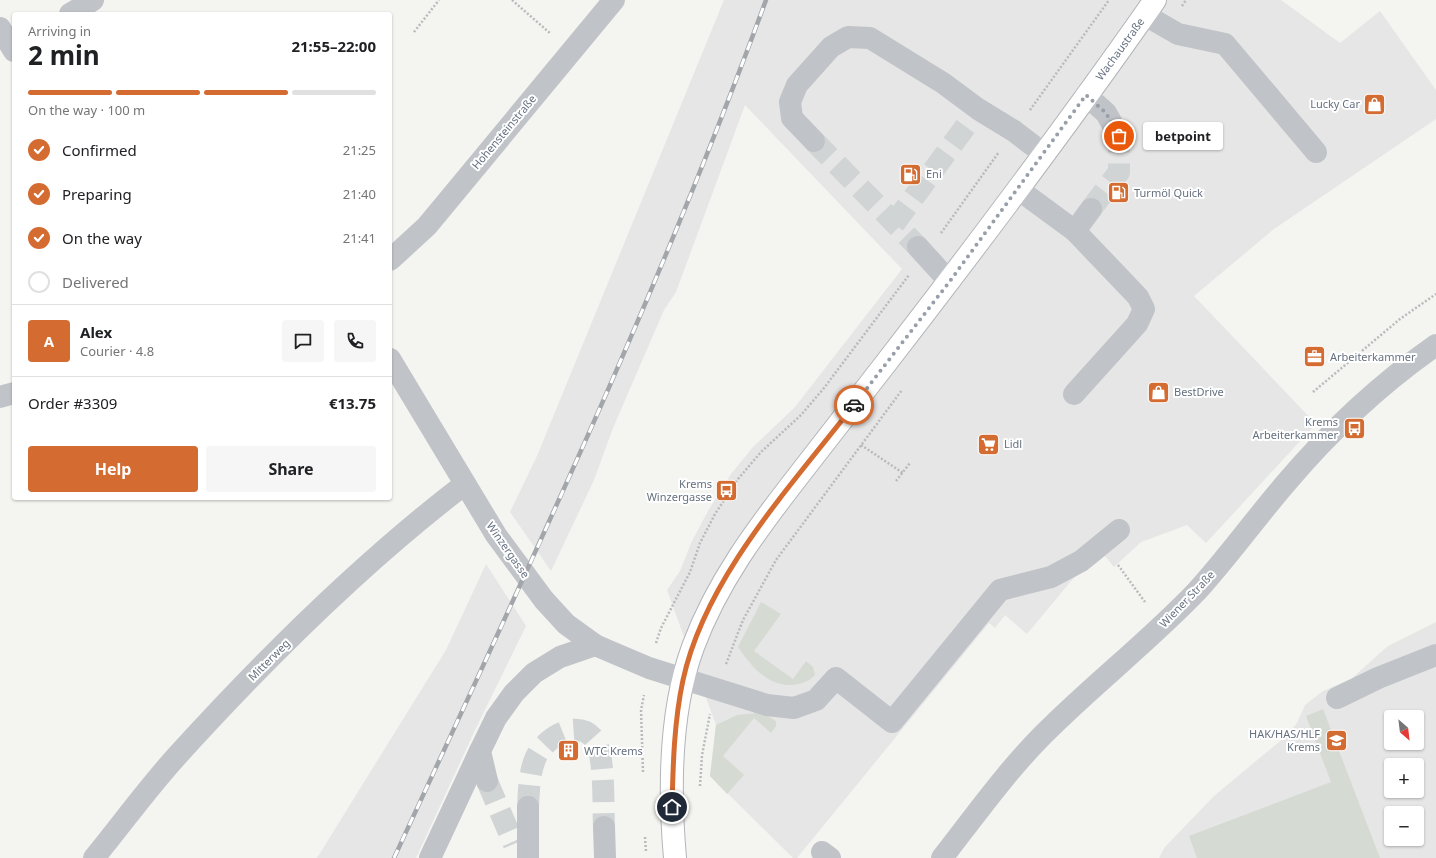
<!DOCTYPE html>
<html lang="en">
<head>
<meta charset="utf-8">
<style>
	body { margin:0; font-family:"Noto Sans",sans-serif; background:#f6f6f6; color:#202124; height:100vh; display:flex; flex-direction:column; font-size:15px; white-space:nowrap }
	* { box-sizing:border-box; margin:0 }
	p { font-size:13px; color:#757577 }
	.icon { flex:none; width:22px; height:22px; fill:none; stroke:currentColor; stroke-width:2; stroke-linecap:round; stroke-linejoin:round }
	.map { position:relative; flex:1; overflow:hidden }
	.side { position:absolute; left:12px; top:12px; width:380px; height:488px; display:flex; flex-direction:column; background:#fff; border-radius:4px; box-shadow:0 1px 3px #0004 }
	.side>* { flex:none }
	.needle { width:26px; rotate:152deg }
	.buttons { position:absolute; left:1384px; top:710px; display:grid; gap:8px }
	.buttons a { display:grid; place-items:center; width:40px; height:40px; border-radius:4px; background:#fff; box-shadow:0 1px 3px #0004; font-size:20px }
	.pin { position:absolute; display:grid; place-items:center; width:34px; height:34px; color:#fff; margin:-17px; border:2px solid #fff; border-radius:50%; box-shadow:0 1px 4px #0007 }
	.courier { position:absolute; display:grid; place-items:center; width:40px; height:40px; margin:-20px; border:3px solid #d46c32; border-radius:50%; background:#fff; color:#222; box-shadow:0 1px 5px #0007 }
	.bubble { position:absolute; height:28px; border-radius:4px; background:#fff; box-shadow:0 1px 3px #0004; font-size:13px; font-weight:700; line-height:28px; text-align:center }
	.headline em { font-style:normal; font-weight:700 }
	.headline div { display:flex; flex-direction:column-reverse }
	.headline { display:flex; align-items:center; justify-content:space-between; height:68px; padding:0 16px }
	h1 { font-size:26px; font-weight:700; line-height:30px }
	.bar { display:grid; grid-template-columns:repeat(4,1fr); gap:6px 4px; align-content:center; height:48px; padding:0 16px }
	.bar i { height:5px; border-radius:3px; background:#e0e0e0 }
	.bar .active { background:#d46c32 }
	.bar p { grid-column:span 4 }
	.line { display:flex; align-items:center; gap:10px; padding:0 16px; border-top:1px solid #e0e0e0 }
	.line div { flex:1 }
	.round { display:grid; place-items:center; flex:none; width:42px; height:42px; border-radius:4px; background:#f6f6f6 }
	ol { padding:0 16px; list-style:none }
	li { display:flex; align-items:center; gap:12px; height:44px }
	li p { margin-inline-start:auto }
	li .icon { padding:4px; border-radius:50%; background:#d46c32; color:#fff; stroke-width:4 }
	li:last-child { color:#757577 }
	li i { width:22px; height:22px; border:2px solid #e0e0e0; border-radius:50% }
	.button { display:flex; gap:8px; margin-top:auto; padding:8px 16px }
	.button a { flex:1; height:46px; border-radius:4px; background:#d46c32; color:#fff; font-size:16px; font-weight:700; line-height:46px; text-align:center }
	.button a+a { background:#f6f6f6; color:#202124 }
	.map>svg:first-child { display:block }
</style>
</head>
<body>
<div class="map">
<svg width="1436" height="858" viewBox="0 0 1436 858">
	<rect width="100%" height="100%" fill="#f4f5f1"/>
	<g fill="#e5e6e5" fill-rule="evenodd">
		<path d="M 724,0 L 1281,0 L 1340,43 L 1380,11 L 1436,90 L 1436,119 L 1274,229 L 1194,296 L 1316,424 L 1206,543 L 1187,525 L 1141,542 L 1114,567 L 1105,556 L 1090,568 L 1088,565 L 1071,581 L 1027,634 L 1005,615 L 995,628 L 989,623 L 797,858 L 793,858 L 710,776 L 716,725 L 667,590 L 680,571 L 692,541 L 708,511 L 731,474 L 753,447 L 795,407 L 902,269 L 745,105 L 676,292 L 664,310 L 613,428 L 594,480 L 551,571 L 510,512 L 537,456 Z"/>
		<path d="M 486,564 L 526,626 L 475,730 L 416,858 L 317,858 L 446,650 Z"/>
		<path d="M 1436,622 L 1436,858 L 1159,858 L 1165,847 L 1214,796 L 1285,737 L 1297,723 L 1305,705 L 1323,691 L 1351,679 L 1388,646 ZM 1391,717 L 1417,717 L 1417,743 L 1391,743 ZM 1391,765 L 1417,765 L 1417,791 L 1391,791 ZM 1391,813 L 1417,813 L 1417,839 L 1391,839 Z"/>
	</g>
	<g fill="#d5dbd3">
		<path d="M 761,602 L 781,614 L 754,651 L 793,679 L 806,661 L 813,667 L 815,675 C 808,682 802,684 792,685 C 767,686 751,666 738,647 Z"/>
		<path d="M 1323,709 L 1380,858 L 1197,858 L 1189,836 L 1331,782 L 1306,716 Z"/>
		<path d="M 757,713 L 768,716 L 776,721 L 776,726 L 771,733 L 754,718 L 723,756 L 744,775 L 727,794 L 710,776 L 716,725 L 737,715 Z"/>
	</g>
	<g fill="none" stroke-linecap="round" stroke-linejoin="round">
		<g stroke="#d0d4d5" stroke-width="22" stroke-dasharray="22 11" stroke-linecap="butt">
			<path d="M 814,141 L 918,247"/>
			<path d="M 1091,209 L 1119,172 L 1119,136"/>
			<path d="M 894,224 L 968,123"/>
			<path d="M 487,781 L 514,844"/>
			<path d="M 528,807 C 529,791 529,772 536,757 C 546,737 578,717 595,740 C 605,754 603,808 604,827"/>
		</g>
		<defs>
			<path id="major" d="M 675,858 C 669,789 669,712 693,647 C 717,582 757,529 799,475 C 828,438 857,400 886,363 C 978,244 1069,123 1155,0"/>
		</defs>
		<use href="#major" stroke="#b2b5b9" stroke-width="24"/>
		<g stroke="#b8babd" stroke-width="2.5" stroke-dasharray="2 2" stroke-linecap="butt">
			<path d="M 512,0 L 551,34"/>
			<path d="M 1182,6 L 1186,0"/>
			<path d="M 414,32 L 439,0"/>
			<path d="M 1030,110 L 1109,0"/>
			<path d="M 941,233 L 999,152"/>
			<path d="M 1313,392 L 1400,319 L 1436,294"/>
			<path d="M 861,445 L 903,473"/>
			<path d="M 896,481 L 910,463"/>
			<path d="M 1118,565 L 1145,602"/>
			<path d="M 656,643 L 661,628 L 690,572 L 700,543 L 715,514 L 738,479 L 761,452 L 801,415 L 824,388 L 909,275"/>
			<path d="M 726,664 L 743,620 L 776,560 L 902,390"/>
			<path d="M 643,772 L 641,710 L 644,695"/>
			<path d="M 700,786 L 702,755 L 710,714"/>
			<path d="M 645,837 L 646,852"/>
		</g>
		<g stroke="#c0c3c7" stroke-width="22">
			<path d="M 70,14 L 93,0"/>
			<path d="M 1145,15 L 1178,34 L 1225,44 L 1316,152"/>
			<path d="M 0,28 L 14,51"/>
			<path d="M 1086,95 L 1106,113 L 1119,136"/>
			<path d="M 814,141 L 792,118 L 790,102 L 797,85 L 831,47 L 848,37 L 870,38 L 943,83 L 978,109 L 1014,131 L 1044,154"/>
			<path d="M 1018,189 L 1075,231 L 1138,297 L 1144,309 L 1137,324 L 1074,394"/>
			<path d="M 1075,231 L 1091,209"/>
			<path d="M 918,247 L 949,281"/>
			<path d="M 390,260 L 427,226 L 614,0"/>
			<path d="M 390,359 L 496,535 L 544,600 L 566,624 L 595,645 L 649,668 L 767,705 L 794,708 L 816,700 L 836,678 L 892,722 L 1000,590 L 1051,577 L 1081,561 L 1119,530"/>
			<path d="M 0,397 L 14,393"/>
			<path d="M 1337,698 L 1378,678 L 1436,655"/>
			<path d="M 487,781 L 480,751 L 496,718 L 514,693 L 534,673 L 560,657 L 595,645"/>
			<path d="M 528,807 L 528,858"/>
			<path d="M 604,827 L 605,858"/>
			<path d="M 822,852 L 830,858"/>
			<path d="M 94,858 C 121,825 147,789 176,757 C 265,659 360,564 465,484"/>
			<path d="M 430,858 L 480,751"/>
			<path d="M 942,858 C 977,813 1011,765 1052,726 C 1099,680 1151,639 1197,591 C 1228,557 1255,519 1286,483 C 1330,431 1380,384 1436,345"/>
		</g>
		<use href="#major" stroke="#fff" stroke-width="22"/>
		<defs>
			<path id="rail" d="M 394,858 C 525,575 659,293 766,0"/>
		</defs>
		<use href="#rail" stroke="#a2a6ab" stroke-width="4.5"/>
		<use href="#rail" stroke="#fff" stroke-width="3" stroke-dasharray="9" stroke-linecap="butt"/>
	</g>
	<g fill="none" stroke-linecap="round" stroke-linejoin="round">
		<path stroke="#989fa8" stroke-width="4" stroke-dasharray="0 7.2" d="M 854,405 L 950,281 L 1086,95 L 1106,113 L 1119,136"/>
		<path stroke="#d46c32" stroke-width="5" d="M 672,807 C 673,765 674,722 683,680 C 705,578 791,486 854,405"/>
	</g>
	<defs>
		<symbol id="shop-square" viewBox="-11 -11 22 22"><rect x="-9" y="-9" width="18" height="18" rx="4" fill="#d46c32" stroke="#fff"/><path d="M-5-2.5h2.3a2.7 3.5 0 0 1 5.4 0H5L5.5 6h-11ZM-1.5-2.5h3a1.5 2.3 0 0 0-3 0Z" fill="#fff"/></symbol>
		<symbol id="fuel-square" viewBox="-11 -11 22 22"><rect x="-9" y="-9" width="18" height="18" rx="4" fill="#d46c32" stroke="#fff"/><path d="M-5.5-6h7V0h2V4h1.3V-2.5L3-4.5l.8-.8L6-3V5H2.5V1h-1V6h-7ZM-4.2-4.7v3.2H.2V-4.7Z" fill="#fff"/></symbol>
		<symbol id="office-square" viewBox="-11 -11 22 22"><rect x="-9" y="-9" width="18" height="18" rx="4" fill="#d46c32" stroke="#fff"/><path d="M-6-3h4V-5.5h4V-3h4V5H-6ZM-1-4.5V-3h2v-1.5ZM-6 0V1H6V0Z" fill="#fff"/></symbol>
		<symbol id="bus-square" viewBox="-11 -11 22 22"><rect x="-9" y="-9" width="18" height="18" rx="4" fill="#d46c32" stroke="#fff"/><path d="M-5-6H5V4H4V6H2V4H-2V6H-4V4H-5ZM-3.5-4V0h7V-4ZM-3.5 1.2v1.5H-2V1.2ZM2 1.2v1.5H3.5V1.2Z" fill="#fff"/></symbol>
		<symbol id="supermarket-square" viewBox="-11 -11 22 22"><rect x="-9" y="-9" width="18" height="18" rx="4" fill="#d46c32" stroke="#fff"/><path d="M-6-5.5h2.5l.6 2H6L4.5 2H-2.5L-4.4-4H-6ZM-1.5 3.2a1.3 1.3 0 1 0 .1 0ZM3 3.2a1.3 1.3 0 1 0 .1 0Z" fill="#fff"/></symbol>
		<symbol id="school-square" viewBox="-11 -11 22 22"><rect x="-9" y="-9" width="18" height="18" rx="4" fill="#d46c32" stroke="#fff"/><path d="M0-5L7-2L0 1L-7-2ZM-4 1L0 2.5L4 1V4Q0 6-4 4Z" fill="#fff"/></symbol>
		<symbol id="building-square" viewBox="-11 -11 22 22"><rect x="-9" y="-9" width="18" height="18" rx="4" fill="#d46c32" stroke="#fff"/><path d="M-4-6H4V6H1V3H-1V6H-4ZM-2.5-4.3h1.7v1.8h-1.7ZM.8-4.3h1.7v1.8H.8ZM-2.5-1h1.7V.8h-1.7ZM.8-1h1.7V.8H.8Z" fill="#fff"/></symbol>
	</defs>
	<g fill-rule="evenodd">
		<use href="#shop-square" x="1362" y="92" width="25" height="25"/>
		<use href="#fuel-square" x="898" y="162" width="25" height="25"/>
		<use href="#fuel-square" x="1106" y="180" width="25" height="25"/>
		<use href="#office-square" x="1302" y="344" width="25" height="25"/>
		<use href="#shop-square" x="1146" y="380" width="25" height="25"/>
		<use href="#bus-square" x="1342" y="416" width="25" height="25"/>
		<use href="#supermarket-square" x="976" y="432" width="25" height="25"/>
		<use href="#bus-square" x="714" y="478" width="25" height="25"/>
		<use href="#school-square" x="1324" y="728" width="25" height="25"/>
		<use href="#building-square" x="556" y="738" width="25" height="25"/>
	</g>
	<g text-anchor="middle" stroke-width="4" stroke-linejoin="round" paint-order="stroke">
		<g font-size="11" fill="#667180" stroke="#fff">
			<text transform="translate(1120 49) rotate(-54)" y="4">Wachaustraße</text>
			<text transform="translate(504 132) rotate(-50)" y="4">Hohensteinstraße</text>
			<text transform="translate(508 550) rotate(55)" y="4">Winzergasse</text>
			<text transform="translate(1187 599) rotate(-46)" y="4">Wiener Straße</text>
			<text transform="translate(269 660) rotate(-45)" y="4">Mitterweg</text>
		</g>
		<g font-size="11" fill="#667180" stroke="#fff" text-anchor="start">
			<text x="1360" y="108" text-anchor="end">Lucky Car</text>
			<text x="926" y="178">Eni</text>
			<text x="1134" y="197">Turmöl Quick</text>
			<text x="1330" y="361">Arbeiterkammer</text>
			<text x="1174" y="396">BestDrive</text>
			<text x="1338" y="426" text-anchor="end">Krems<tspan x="1338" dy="13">Arbeiterkammer</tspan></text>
			<text x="1004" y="448">Lidl</text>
			<text x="712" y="488" text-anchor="end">Krems<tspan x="712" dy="13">Winzergasse</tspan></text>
			<text x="1320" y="738" text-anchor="end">HAK/HAS/HLF<tspan x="1320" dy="13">Krems</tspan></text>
			<text x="584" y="755">WTC Krems</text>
		</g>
	</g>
</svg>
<div class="buttons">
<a><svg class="needle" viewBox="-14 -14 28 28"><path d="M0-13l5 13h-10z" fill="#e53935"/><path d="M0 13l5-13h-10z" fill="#757577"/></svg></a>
<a>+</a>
<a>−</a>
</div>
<div class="pin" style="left:1119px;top:136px;background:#ea580c"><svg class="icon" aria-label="bag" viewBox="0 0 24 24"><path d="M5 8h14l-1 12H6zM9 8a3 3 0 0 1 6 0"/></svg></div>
<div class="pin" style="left:672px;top:807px;background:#1f2937"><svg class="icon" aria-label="home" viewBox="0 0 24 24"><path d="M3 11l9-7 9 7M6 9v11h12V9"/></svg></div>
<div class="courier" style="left:854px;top:405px"><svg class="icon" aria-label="car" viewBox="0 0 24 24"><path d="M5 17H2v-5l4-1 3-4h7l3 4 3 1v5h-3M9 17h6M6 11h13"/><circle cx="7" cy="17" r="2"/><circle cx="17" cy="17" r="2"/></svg></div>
<div class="bubble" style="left:1143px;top:122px;width:80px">betpoint</div>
<section class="side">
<div class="headline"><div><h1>2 min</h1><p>Arriving in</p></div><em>21:55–22:00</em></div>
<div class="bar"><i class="active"></i><i class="active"></i><i class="active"></i><i></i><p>On the way · 100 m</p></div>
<ol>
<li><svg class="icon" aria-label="check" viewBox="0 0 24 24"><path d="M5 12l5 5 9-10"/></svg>Confirmed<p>21:25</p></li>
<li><svg class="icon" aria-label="check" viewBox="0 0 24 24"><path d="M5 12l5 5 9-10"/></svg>Preparing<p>21:40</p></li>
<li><svg class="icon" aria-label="check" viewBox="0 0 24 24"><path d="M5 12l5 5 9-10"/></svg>On the way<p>21:41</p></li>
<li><i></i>Delivered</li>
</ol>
<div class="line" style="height:72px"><b class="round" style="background:#d46c32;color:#fff">A</b><div><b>Alex</b><p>Courier · 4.8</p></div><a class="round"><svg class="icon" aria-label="chat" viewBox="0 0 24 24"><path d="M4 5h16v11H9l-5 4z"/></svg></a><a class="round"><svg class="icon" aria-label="phone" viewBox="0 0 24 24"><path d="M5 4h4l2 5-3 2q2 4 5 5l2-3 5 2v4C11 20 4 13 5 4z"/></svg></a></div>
<div class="line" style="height:52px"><div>Order #3309</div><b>€13.75</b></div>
<div class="button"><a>Help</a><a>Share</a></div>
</section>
</div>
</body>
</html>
